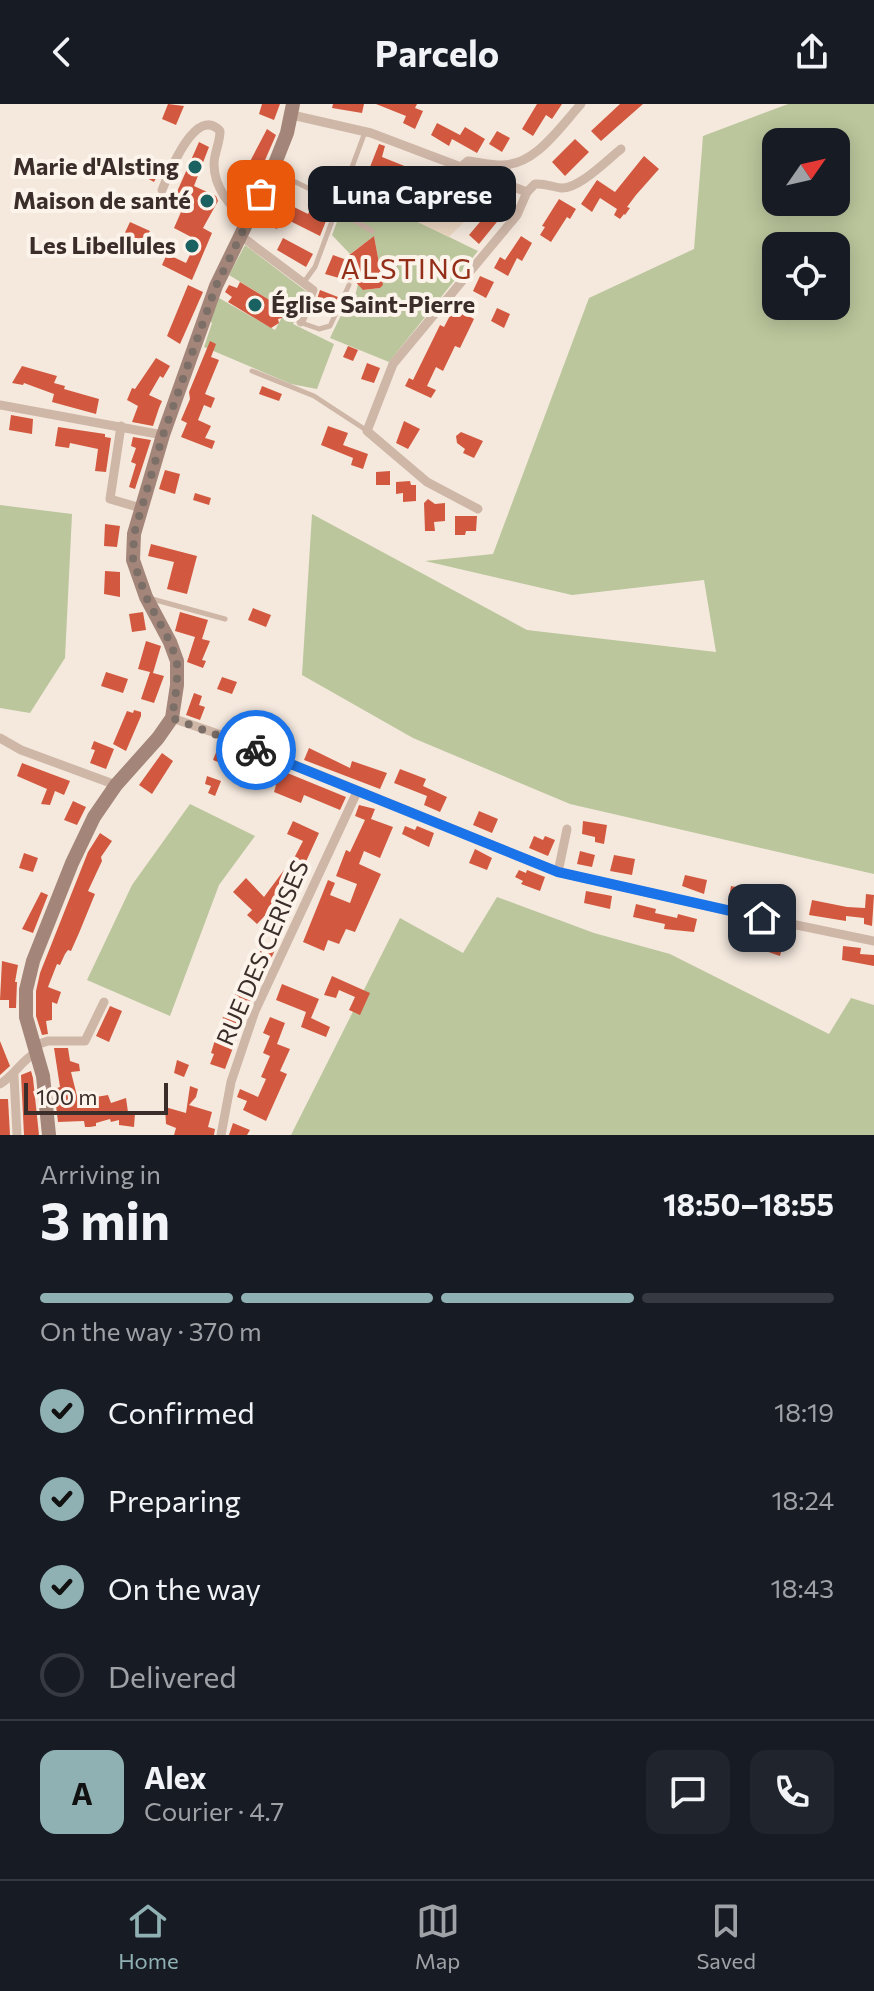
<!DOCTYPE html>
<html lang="en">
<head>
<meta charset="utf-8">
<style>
	body { margin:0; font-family:Commissioner,sans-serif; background:#20242c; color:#f1f3f6; height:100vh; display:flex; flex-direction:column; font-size:30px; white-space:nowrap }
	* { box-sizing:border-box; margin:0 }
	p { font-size:26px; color:#9ea1a6 }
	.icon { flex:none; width:44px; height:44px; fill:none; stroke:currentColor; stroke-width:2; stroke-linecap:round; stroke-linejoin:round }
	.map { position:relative; height:1031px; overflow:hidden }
	.sheet { display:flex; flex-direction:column; background:#171b24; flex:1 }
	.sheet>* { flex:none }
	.needle { width:52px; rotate:56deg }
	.buttons { position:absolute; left:762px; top:24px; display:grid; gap:16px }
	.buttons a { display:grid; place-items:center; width:88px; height:88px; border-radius:16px; background:#171b24; box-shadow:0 4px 20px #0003; font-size:40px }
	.scale { position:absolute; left:24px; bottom:20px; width:144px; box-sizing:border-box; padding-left:8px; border:4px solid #3b2d29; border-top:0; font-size:22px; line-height:28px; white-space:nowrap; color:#3b2d29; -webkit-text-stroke:6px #fcf3eb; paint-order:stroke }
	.pin { position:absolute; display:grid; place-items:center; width:68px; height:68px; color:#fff; margin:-34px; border-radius:16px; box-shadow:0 4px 12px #0006 }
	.courier { position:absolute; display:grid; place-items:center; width:80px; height:80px; margin:-40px; border:6px solid #1a73e8; border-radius:50%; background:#fff; color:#222; box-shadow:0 2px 10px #0007 }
	.bubble { position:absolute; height:56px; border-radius:16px; background:#171b24; box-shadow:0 4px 20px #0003; font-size:26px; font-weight:700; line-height:56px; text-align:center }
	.headline em { font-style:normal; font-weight:700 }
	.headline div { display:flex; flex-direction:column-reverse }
	.headline { display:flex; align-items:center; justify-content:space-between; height:136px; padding:0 40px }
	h1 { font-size:52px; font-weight:700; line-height:60px }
	.bar { display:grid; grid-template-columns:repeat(4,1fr); gap:12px 8px; align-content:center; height:96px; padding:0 40px }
	.bar i { height:10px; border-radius:6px; background:#363941 }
	.bar .current { background:#90b1b3 }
	.bar p { grid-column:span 4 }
	.line { display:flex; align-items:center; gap:20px; padding:0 40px; border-top:2px solid #363941 }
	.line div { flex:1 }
	.round { display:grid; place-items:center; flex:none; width:84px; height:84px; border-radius:16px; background:#20242c }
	ol { padding:0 40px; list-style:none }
	li { display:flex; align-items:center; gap:24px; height:88px }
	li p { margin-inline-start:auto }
	li .icon { padding:8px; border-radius:50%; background:#90b1b3; color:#111; stroke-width:4 }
	li:last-child { color:#9ea1a6 }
	li i { width:44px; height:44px; border:4px solid #363941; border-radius:50% }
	header { display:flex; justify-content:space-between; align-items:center; height:104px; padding:0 40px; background:#171b24; font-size:36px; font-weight:700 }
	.tabs { display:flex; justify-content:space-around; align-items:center; height:112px; border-top:2px solid #363941; background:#171b24; font-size:22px; color:#9ea1a6 }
	.tabs a { display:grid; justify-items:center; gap:4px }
	.tabs .current { color:#90b1b3 }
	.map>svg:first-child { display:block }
</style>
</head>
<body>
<header><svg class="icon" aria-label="back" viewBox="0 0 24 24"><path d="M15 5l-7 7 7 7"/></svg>Parcelo<svg class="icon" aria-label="share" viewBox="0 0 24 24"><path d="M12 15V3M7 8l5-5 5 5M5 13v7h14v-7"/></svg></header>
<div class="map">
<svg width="874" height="1031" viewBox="0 0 874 1031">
	<rect width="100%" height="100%" fill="#f5e9de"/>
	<g fill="#bbc69c" fill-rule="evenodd">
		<path d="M 788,0 L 874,0 L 874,770 L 570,700 L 413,634 L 302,571 L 312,410 L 527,526 L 716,548 L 704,476 L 572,491 L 425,457 L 493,450 L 589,194 L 694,145 L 703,32 ZM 776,38 L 836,38 L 836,98 L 776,98 ZM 776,142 L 836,142 L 836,202 L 776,202 Z"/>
		<path d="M 356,88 L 478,147 L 389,258 L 330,234 L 342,209 L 351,209 L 358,180 L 364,186 L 380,184 L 383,181 L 374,132 L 350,150 L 332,131 L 346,94 L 352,97 Z"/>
		<path d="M 245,141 L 307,188 L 293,220 L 334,240 L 317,285 L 291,280 L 204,243 L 212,219 L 210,217 L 219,194 L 275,226 L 286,206 L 229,171 Z"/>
		<path d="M 0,401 L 72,410 L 65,554 L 30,609 L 0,604 Z"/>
		<path d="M 190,700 L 255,732 L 219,781 L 170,912 L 87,876 L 132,781 Z"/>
		<path d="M 497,793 L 594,829 L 670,850 L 829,930 L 851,894 L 874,901 L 874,1031 L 291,1031 L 400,814 L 463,849 Z"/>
	</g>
	<path fill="#eed9c3" d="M 423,83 L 474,104 L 471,111 L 449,133 L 399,109 L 403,97 L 417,88 L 421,89 Z"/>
	<g fill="#d2593f">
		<path d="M 168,0 L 184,2 L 176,21 L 162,15 Z"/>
		<path d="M 262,0 L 280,0 L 274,16 L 259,10 Z"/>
		<path d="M 333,0 L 364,0 L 362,9 L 332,4 Z"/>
		<path d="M 376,0 L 417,0 L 415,4 L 423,7 L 415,25 L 403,19 L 406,12 Z"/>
		<path d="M 537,0 L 562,0 L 552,15 L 546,11 L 533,32 L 522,25 Z"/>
		<path d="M 620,0 L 643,0 L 601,37 L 591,27 Z"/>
		<path d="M 437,19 L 460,31 L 465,23 L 485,35 L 477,49 L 452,35 L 449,42 L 431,31 Z"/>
		<path d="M 267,25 L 276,31 L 255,79 L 250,76 L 252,71 L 245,67 Z"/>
		<path d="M 497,27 L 510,34 L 502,48 L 489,40 Z"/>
		<path d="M 575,35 L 589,48 L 565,72 L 552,58 Z"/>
		<path d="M 199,38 L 209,43 L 194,82 L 216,92 L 218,97 L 203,124 L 212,129 L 192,176 L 162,161 L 167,150 L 186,159 L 197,136 L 174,124 L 181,108 L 174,105 L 180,92 L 176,90 Z"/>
		<path d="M 379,40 L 385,42 L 382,53 L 447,79 L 452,69 L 459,72 L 457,82 L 471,88 L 467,100 L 402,75 L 403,97 L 395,102 L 363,87 L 392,71 L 370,63 Z"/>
		<path d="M 644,52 L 659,65 L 636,91 L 627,103 L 630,104 L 625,111 L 624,110 L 620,115 L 614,111 L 617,105 L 600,94 L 592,108 L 581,100 L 597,76 L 615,88 Z"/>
		<path d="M 141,54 L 161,64 L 154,78 L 134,67 Z"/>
		<path d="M 273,88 L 288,95 L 286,99 L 308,110 L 314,97 L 327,104 L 330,107 L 320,132 L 282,113 L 277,125 L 259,117 Z"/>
		<path d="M 559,95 L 576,105 L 570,115 L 567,113 L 551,138 L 540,131 L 545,123 L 542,122 Z"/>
		<path d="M 495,100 L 505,108 L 479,140 L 469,131 Z"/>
		<path d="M 130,118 L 150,127 L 146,134 L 143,133 L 136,147 L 120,139 Z"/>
		<path d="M 374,132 L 383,181 L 380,184 L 363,186 L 353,175 L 346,176 L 325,170 L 333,151 L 344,155 Z"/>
		<path d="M 521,132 L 532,139 L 522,157 L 517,154 L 508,172 L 494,164 L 500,153 L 505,156 Z"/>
		<path d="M 283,134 L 313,150 L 306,163 L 277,146 Z"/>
		<path d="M 480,172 L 494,178 L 486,194 L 473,187 Z"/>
		<path d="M 240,178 L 281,203 L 282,214 L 278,215 L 279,219 L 271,224 L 228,198 L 232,193 L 225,188 L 229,181 L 237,184 Z"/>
		<path d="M 188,181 L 203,188 L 180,240 L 167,232 Z"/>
		<path d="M 320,186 L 338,193 L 330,209 L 314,204 Z"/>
		<path d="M 454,204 L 474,215 L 460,244 L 455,242 L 443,267 L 436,263 L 427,282 L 436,286 L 431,294 L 405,282 L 409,274 L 413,276 L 440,221 L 444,223 Z"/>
		<path d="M 497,204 L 510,210 L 504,224 L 491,217 Z"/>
		<path d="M 210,237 L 216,240 L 211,253 L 219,256 L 205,290 L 215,294 L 211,304 L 204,301 L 198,316 L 211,322 L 205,334 L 215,337 L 212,345 L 181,333 L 187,319 L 181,316 L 190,295 L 189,288 Z"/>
		<path d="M 348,242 L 358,246 L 353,257 L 343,253 Z"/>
		<path d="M 156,254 L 170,262 L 163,274 L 160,272 L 149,291 L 162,297 L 159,304 L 153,322 L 132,318 L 138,302 L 127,296 L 132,284 L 135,285 Z"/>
		<path d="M 367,259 L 380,264 L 374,279 L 361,275 Z"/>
		<path d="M 22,262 L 57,272 L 54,279 L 65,282 L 64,285 L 99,295 L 96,310 L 52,298 L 54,290 L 24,279 L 23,281 L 12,279 Z"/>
		<path d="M 262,282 L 282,290 L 279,297 L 259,290 Z"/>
		<path d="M 11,311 L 33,315 L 32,330 L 9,326 Z"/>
		<path d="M 404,317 L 420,325 L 408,345 L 396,339 Z"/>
		<path d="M 328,322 L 348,329 L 343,341 L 368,350 L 363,365 L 351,361 L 353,354 L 321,341 Z"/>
		<path d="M 58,323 L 105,330 L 105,333 L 111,334 L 106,368 L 95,367 L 98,345 L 70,339 L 69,344 L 55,342 Z"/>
		<path d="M 461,328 L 483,337 L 474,354 L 463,349 L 465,345 L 457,339 L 456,332 Z"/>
		<path d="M 133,333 L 151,336 L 135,385 L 129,383 L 136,360 L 131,358 L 136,344 L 131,342 Z"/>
		<path d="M 165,366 L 180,370 L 175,390 L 159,385 Z"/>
		<path d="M 390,367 L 390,381 L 376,381 L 376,368 Z"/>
		<path d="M 410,377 L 411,381 L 416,381 L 416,397 L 403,398 L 403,389 L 396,390 L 396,378 Z"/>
		<path d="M 195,389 L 211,394 L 209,401 L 193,396 Z"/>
		<path d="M 428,395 L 435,400 L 445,399 L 445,417 L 434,418 L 435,427 L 425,427 L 424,399 Z"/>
		<path d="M 455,412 L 477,412 L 476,427 L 466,427 L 465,431 L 455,431 Z"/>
		<path d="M 105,420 L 120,422 L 117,443 L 104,442 Z"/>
		<path d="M 151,440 L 197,452 L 187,490 L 167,485 L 174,458 L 148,452 Z"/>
		<path d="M 105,467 L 120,468 L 120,493 L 104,490 Z"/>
		<path d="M 253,504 L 271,511 L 266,523 L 248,516 Z"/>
		<path d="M 143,508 L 146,526 L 132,528 L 129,510 Z"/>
		<path d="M 180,508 L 208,516 L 202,535 L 210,537 L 202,556 L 206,557 L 203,564 L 187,558 L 195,533 L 175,527 Z"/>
		<path d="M 146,537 L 161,542 L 153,569 L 164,572 L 154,599 L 141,595 L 150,568 L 138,565 Z"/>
		<path d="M 106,568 L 128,575 L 123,589 L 101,582 Z"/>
		<path d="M 222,573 L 237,578 L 232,590 L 217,585 Z"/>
		<path d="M 194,589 L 202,592 L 199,601 L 205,603 L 200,616 L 186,611 Z"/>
		<path d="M 134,606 L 141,608 L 141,612 L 126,647 L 113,640 L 127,607 L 133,609 Z"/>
		<path d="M 254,609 L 283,623 L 281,628 L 285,630 L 280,642 L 256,632 L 255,636 L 241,630 L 245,622 L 248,623 Z"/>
		<path d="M 94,637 L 114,645 L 106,665 L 90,659 L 95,646 L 91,645 Z"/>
		<path d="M 219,641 L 346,693 L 340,706 L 304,691 L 301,699 L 274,688 L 276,681 L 213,656 Z"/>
		<path d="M 309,644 L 350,664 L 352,657 L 387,669 L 380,685 L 304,656 Z"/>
		<path d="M 162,649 L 173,657 L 152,690 L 139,681 Z"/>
		<path d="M 22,659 L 70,677 L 64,691 L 55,687 L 50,701 L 41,700 L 47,685 L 17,672 Z"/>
		<path d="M 400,665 L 426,675 L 423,682 L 447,693 L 440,708 L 424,701 L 427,692 L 394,679 Z"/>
		<path d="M 207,672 L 221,677 L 215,692 L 208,689 L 211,682 L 205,680 Z"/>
		<path d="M 73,697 L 86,703 L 77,721 L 64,716 Z"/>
		<path d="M 359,701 L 375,705 L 371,715 L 393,723 L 380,754 L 364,747 L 359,760 L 381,770 L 355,828 L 346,825 L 339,840 L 328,836 L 324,847 L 303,838 L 328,776 L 335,779 L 330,791 L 350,799 L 357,780 L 336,772 L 346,746 L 350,748 L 365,716 L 355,712 Z"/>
		<path d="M 479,707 L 498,715 L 492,729 L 473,721 Z"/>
		<path d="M 293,717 L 319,729 L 304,762 L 293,756 L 303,737 L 287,730 Z"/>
		<path d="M 583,717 L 607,721 L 604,740 L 595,738 L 595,733 L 582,730 Z"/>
		<path d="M 405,722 L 415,726 L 417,722 L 434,729 L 429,743 L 402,730 Z"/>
		<path d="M 100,729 L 112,737 L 101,753 L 102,757 L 88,787 L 95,790 L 79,829 L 71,847 L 68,846 L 65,850 L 60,861 L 57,860 L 48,883 L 61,888 L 57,900 L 52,898 L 52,916 L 46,917 L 48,930 L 42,931 L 36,912 L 36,887 L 40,869 L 88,748 Z"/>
		<path d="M 534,732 L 543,736 L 545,732 L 555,736 L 548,752 L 529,744 Z"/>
		<path d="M 475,745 L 492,754 L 487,766 L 469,759 Z"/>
		<path d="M 580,747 L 595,751 L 592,763 L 577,760 Z"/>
		<path d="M 24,749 L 38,754 L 33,768 L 19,764 Z"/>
		<path d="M 614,751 L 635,755 L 632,771 L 610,767 Z"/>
		<path d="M 284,766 L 302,779 L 286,800 L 280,796 L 257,820 L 247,811 L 252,806 L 233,788 L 246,774 L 264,793 Z"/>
		<path d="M 519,766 L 526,769 L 527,766 L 545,773 L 540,787 L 521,780 L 523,777 L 515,773 Z"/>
		<path d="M 685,771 L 707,776 L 704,790 L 682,782 Z"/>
		<path d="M 731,782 L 750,786 L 747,797 L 729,794 Z"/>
		<path d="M 768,786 L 787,790 L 784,802 L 764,801 Z"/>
		<path d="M 586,787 L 612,792 L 610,805 L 584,799 Z"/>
		<path d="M 41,788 L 48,791 L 33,829 L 22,825 Z"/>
		<path d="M 866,790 L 874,791 L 872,822 L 864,820 L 864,814 L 846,812 L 846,817 L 809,811 L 812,796 L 847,803 L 865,804 Z"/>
		<path d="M 636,800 L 656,805 L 655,809 L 677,814 L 678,810 L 697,815 L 694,828 L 664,825 L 665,820 L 633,813 Z"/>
		<path d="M 763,833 L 784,836 L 780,852 L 760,845 Z"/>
		<path d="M 843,842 L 861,844 L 860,850 L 874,851 L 874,862 L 842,856 Z"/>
		<path d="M 269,843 L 275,846 L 269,859 L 257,853 L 261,846 L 265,848 Z"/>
		<path d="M 2,857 L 18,861 L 15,878 L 17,878 L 16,904 L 9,904 L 9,896 L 0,896 Z"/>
		<path d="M 332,872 L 370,889 L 360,911 L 349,906 L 355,893 L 339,886 L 336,894 L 324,891 Z"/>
		<path d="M 282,880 L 319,895 L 311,914 L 330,923 L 326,933 L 301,923 L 306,908 L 276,896 Z"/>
		<path d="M 237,881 L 250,887 L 248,892 L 252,893 L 225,965 L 210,960 L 214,950 L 211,949 L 215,936 L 219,937 L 224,922 L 220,920 L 223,913 L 229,915 Z"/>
		<path d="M 110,902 L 122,907 L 109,938 L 96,932 Z"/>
		<path d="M 270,913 L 285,919 L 277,940 L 290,945 L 280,967 L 287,970 L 266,1017 L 243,1006 L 247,997 L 237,993 L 240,985 L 258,993 L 266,975 L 261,973 L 270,952 L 263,949 L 270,932 L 263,929 Z"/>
		<path d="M 0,937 L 10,962 L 0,971 Z"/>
		<path d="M 54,944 L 68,944 L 70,957 L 79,960 L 80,967 L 71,968 L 78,996 L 108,991 L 111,999 L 126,994 L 128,1008 L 135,1009 L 134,1023 L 119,1021 L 119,1016 L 111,1018 L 110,1015 L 96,1019 L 96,1022 L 90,1023 L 85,1023 L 84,1017 L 58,1018 L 54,985 L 60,983 Z"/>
		<path d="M 177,956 L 189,961 L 184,973 L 174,969 Z"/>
		<path d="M 31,967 L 33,974 L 39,1031 L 24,1031 L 21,971 Z"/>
		<path d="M 190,982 L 198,985 L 196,993 L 189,1001 L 212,1008 L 208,1023 L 215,1025 L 214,1031 L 174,1031 L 176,1024 L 166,1020 L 165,1003 L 186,1009 Z"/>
		<path d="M 0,995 L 8,995 L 10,1031 L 0,1031 Z"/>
		<path d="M 233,1019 L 250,1026 L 247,1031 L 229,1031 Z"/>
	</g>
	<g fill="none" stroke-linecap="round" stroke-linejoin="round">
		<g stroke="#cfb7a8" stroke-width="5">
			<path d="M 273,67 L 316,88 L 327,98 L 337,102"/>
			<path d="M 337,106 L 372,127"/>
			<path d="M 304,178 L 315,163 L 365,28"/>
			<path d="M 302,219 L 319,225 L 330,222 L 349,181"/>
			<path d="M 252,267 L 314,292 L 366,326"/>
			<path d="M 152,495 L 225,515"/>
		</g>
		<g stroke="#cfb7a8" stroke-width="9">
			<path d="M 292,11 L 371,29 L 527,88"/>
			<path d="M 461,63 L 468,57 C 479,58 490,61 501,61 C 535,62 560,23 581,0"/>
			<path d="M 162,86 C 169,69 196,0 220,27 C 220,39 214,49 214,60 C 214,82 230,106 249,114"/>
			<path d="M 527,88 L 535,80 C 545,79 552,83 561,84 C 579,85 607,56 621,45"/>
			<path d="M 241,132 L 313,186 L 301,218"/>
			<path d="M 0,301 L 163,331"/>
			<path d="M 121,322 L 110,395 L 141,404"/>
			<path d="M 478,405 L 427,378 L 367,327 L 393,260 L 517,111 L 527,88"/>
			<path d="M 172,614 L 224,632 L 558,768 L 734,808 L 874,837"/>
			<path d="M 0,634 L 21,646 L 116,681"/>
			<path d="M 558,768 L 567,725"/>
			<path d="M 33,942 L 48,937 L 85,937 L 104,898"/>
			<path d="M 14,972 L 17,1031"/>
			<path d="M 0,980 C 15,971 20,958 35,949"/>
			<path d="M 221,1031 L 231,978 L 255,907 L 357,688"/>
		</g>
		<path stroke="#a38579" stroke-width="14" d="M 49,1031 L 43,972 L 26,913 L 26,886 L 33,857 L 72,759 L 94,713 L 116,681 L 158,634 L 172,614 L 177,581 L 177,557 L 170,538 L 146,493 L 133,456 L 134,430 L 163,331 L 216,182 L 272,67 L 287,29 L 293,0"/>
	</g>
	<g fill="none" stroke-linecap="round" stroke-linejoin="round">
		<path stroke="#7c6f68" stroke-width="8" stroke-dasharray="0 14.4" d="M 256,646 L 172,614 L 177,581 L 177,557 L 170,538 L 146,493 L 133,456 L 134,430 L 163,331 L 216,182 L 261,90"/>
		<path stroke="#1a73e8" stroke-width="10" d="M 256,646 L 558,768 L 762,814"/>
	</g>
	<g fill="#1a6161" stroke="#fcf3eb" stroke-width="3">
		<circle cx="195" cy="63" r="8"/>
		<circle cx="207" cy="97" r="8"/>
		<circle cx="192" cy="142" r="8"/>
		<circle cx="255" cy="201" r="8"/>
	</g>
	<g text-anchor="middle" stroke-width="8" stroke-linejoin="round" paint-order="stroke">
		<g font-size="24" font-weight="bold" fill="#3b2d29" stroke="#fcf3eb" text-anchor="end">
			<text x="179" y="71">Marie d'Alsting</text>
			<text x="191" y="105">Maison de santé</text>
			<text x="176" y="150">Les Libellules</text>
			<text x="271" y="209" text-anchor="start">Église Saint-Pierre</text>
		</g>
		<g font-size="24" fill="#3b2d29" stroke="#fcf3eb">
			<text transform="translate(263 849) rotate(-67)" y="8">RUE DES CERISES</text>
		</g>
		<g font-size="28" letter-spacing="2" fill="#932e19" stroke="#fcf3eb">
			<text x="407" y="175">ALSTING</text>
		</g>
	</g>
</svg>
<div class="buttons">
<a><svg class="needle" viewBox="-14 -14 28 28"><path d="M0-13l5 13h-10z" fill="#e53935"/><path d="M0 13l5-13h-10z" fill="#9ea1a6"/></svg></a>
<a><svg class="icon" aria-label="locate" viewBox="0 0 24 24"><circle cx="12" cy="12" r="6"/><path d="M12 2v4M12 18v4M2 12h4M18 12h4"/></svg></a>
</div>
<div class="scale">100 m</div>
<div class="pin" style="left:261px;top:90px;background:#ea580c"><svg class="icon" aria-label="bag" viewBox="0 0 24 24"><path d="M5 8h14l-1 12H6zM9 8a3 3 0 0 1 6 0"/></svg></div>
<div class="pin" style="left:762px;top:814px;background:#1f2937"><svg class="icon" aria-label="home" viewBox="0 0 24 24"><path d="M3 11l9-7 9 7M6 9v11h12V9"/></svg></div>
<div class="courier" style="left:256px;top:646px"><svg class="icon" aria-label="bike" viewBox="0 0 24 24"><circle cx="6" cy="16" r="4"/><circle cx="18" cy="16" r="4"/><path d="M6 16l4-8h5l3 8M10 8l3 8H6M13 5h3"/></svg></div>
<div class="bubble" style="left:308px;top:62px;width:208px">Luna Caprese</div>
</div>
<section class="sheet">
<div class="headline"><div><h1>3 min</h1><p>Arriving in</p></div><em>18:50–18:55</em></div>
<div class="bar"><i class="current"></i><i class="current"></i><i class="current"></i><i></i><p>On the way · 370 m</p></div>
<ol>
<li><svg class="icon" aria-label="check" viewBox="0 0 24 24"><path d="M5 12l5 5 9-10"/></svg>Confirmed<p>18:19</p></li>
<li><svg class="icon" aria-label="check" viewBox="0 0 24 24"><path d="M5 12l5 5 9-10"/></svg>Preparing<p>18:24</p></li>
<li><svg class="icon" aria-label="check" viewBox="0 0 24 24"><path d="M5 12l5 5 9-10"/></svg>On the way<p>18:43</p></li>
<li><i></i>Delivered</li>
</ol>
<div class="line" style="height:144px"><b class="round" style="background:#90b1b3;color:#111">A</b><div><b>Alex</b><p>Courier · 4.7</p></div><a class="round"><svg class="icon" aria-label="chat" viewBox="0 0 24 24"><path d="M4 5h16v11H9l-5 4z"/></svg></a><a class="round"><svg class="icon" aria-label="phone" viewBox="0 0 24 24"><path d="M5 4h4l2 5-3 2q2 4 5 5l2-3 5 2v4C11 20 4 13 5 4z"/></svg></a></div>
</section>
<nav class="tabs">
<a class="current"><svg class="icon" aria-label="home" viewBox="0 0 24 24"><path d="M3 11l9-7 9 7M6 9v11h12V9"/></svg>Home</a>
<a><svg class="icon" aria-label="map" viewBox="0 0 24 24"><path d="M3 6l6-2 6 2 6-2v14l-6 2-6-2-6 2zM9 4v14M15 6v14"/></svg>Map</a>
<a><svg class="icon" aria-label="saved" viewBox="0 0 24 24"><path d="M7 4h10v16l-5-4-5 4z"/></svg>Saved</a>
</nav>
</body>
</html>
